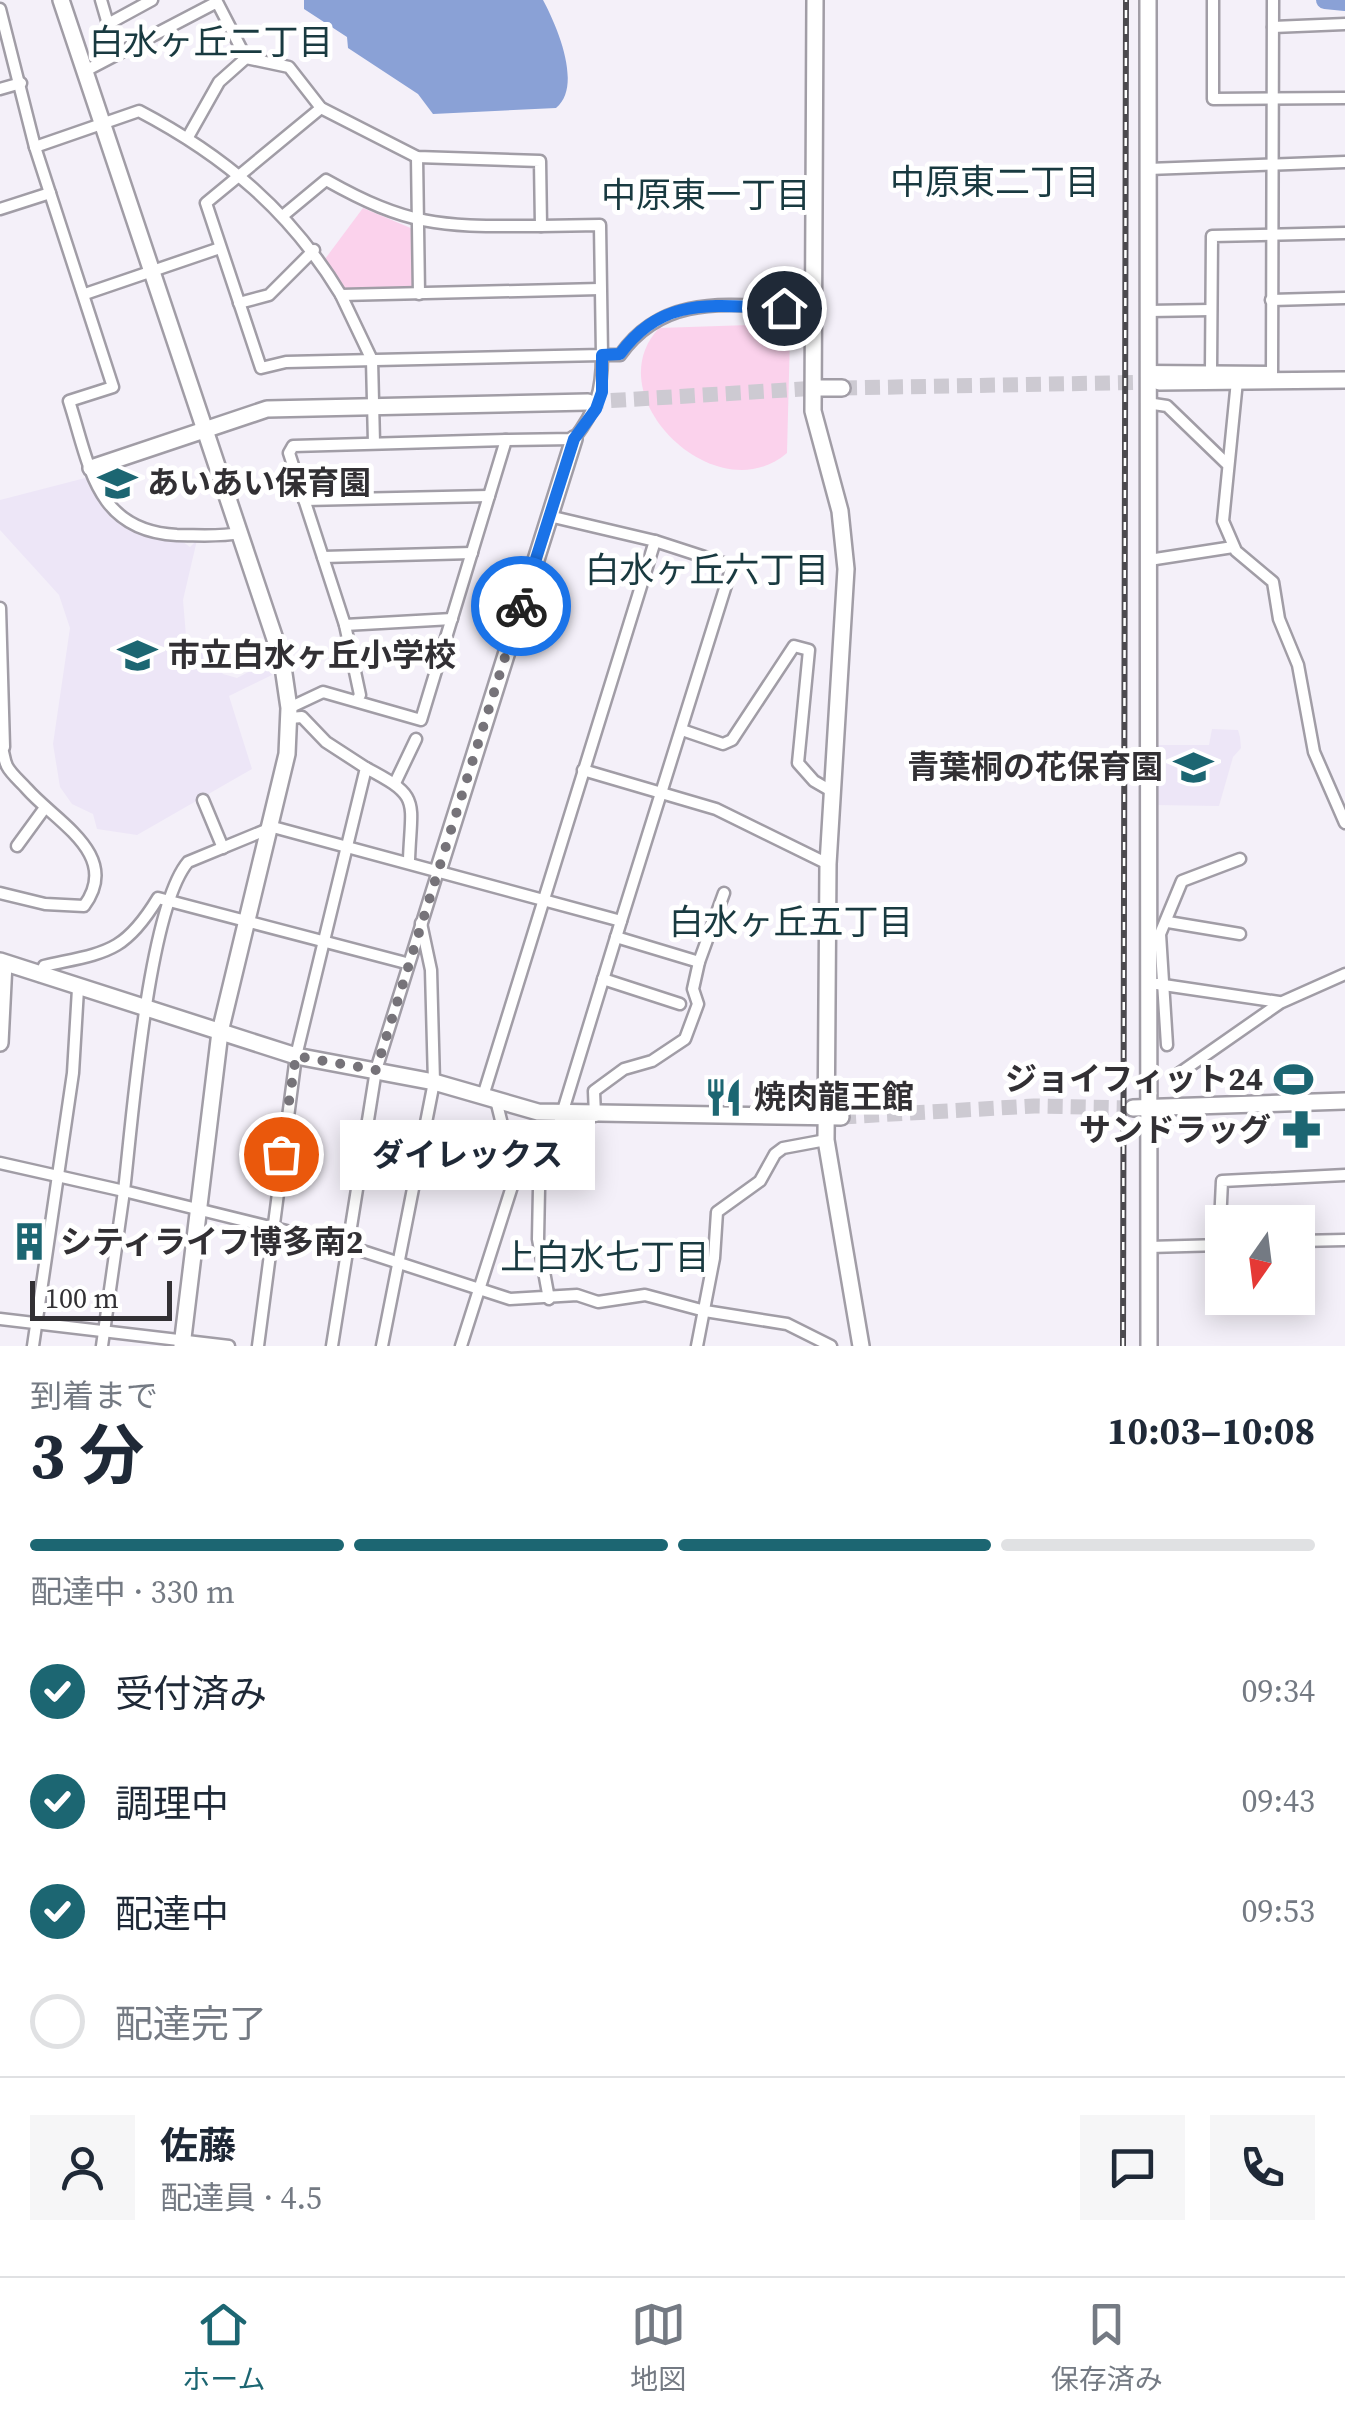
<!DOCTYPE html>
<html lang="ja">
<head>
<meta charset="utf-8">
<style>
	body { margin:0; font-family:"Source Serif 4","Noto Sans JP",serif; background:#f6f6f7; color:#1f2937; height:100vh; display:flex; flex-direction:column; font-size:38px; white-space:nowrap }
	* { box-sizing:border-box; margin:0 }
	p { font-size:32px; color:#747a83 }
	.icon { flex:none; width:55px; height:55px; fill:none; stroke:currentColor; stroke-width:2; stroke-linecap:round; stroke-linejoin:round }
	.map { position:relative; height:1346px; overflow:hidden }
	.side { display:flex; flex-direction:column; background:#fff; flex:1 }
	.side>* { flex:none }
	.needle { width:65px; rotate:194deg }
	.fabs { position:absolute; left:1205px; top:1205px; display:grid; gap:20px }
	.fabs a { display:grid; place-items:center; width:110px; height:110px; border-radius:0px; background:#fff; box-shadow:0 5px 25px #0003; font-size:50px }
	.scale { position:absolute; left:30px; bottom:25px; width:142px; box-sizing:border-box; padding-left:10px; border:5px solid #323034; border-top:0; font-size:28px; line-height:35px; white-space:nowrap; color:#323034; -webkit-text-stroke:8px #fff; paint-order:stroke }
	.pin { position:absolute; display:grid; place-items:center; width:85px; height:85px; color:#fff; margin:-42px; border:5px solid #fff; border-radius:50%; box-shadow:0 2px 10px #0007 }
	.courier { position:absolute; display:grid; place-items:center; width:100px; height:100px; margin:-50px; border:8px solid #1a73e8; border-radius:50%; background:#fff; color:#222; box-shadow:0 2px 12px #0007 }
	.bubble { position:absolute; height:70px; border-radius:0px; background:#fff; box-shadow:0 5px 25px #0003; font-size:32px; font-weight:700; line-height:70px; text-align:center }
	.head em { font-style:normal; font-weight:700 }
	.head div { display:flex; flex-direction:column-reverse }
	.head { display:flex; align-items:center; justify-content:space-between; height:170px; padding:0 30px }
	h1 { font-size:65px; font-weight:700; line-height:75px }
	.bar { display:grid; grid-template-columns:repeat(4,1fr); gap:15px 10px; align-content:center; height:120px; padding:0 30px }
	.bar i { height:12px; border-radius:8px; background:#e0e1e3 }
	.bar .active { background:#1c6672 }
	.bar p { grid-column:span 4 }
	.line { display:flex; align-items:center; gap:25px; padding:0 30px; border-top:2px solid #e0e1e3 }
	.line div { flex:1 }
	.round { display:grid; place-items:center; flex:none; width:105px; height:105px; border-radius:0px; background:#f6f6f7 }
	ol { padding:0 30px; list-style:none }
	li { display:flex; align-items:center; gap:30px; height:110px }
	li p { margin-inline-start:auto }
	li .icon { padding:10px; border-radius:50%; background:#1c6672; color:#fff; stroke-width:4 }
	li:last-child { color:#747a83 }
	li i { width:55px; height:55px; border:5px solid #e0e1e3; border-radius:50% }
	.tab-bar { display:flex; justify-content:space-around; align-items:center; height:140px; border-top:2px solid #e0e1e3; background:#fff; font-size:28px; color:#747a83 }
	.tab-bar a { display:grid; justify-items:center; gap:5px }
	.tab-bar .active { color:#1c6672 }
	.map>svg:first-child { display:block }
</style>
</head>
<body>
<div class="map">
<svg width="1345" height="1346" viewBox="0 0 1345 1346">
	<rect width="100%" height="100%" fill="#f4f0f9"/>
	<g fill="#ede6f7">
		<path d="M 89,477 L 111,518 L 133,531 L 179,539 L 190,547 L 197,540 L 183,600 L 186,636 L 205,649 L 223,674 L 237,678 L 269,661 L 272,675 L 229,696 L 252,769 L 137,835 L 97,829 L 93,814 L 72,804 L 60,787 L 53,744 L 70,628 L 59,595 L 0,530 L 0,500 Z"/>
		<path d="M 1212,729 L 1238,730 L 1240,737 L 1241,748 L 1233,757 L 1219,806 L 1155,805 L 1155,745 L 1209,745 Z"/>
	</g>
	<g fill="#fbd2ec">
		<path d="M 363,208 L 413,229 L 413,289 L 344,290 L 325,259 Z"/>
		<path d="M 778,324 L 790,336 L 787,453 C 716,514 595,396 659,328 Z"/>
	</g>
	<path fill="#8aa1d6" d="M 304,0 L 543,0 C 557,26 583,86 556,108 L 433,114 L 418,94 L 348,48 L 347,37 L 304,9 Z"/>
	<g fill="none" stroke-linecap="round" stroke-linejoin="round">
		<path stroke="#8aa1d6" stroke-width="18" d="M 1325,0 L 1345,2"/>
		<g stroke="#cdcad2" stroke-width="15" stroke-dasharray="15 8" stroke-linecap="butt">
			<path d="M 842,388 L 1158,382"/>
			<path d="M 588,402 L 819,388"/>
			<path d="M 841,1117 L 1034,1106 L 1133,1108"/>
		</g>
		<defs>
			<g id="street">
				<path d="M 101,0 L 108,24 L 152,0"/>
				<path d="M 1213,0 L 1213,99 L 1345,98"/>
				<path d="M 0,9 L 35,147 L 113,387 L 69,401 C 90,466 95,531 177,535 C 198,535 219,537 240,533"/>
				<path d="M 1273,27 L 1345,24"/>
				<path d="M 85,71 L 217,2 L 246,58 L 289,67 L 321,108 L 417,157 L 540,161 L 541,226 C 444,226 413,229 326,180 L 285,214"/>
				<path d="M 0,89 L 21,83"/>
				<path d="M 321,108 L 206,203 L 261,368 L 286,362 L 602,355 L 600,225 L 541,226"/>
				<path d="M 188,137 L 219,82 L 246,58"/>
				<path d="M 35,147 L 139,111 C 225,156 291,212 341,295 L 600,289"/>
				<path d="M 417,157 L 419,294"/>
				<path d="M 1148,169 L 1345,162"/>
				<path d="M 0,209 L 50,193"/>
				<path d="M 85,294 L 220,248"/>
				<path d="M 341,295 L 372,360 L 374,443"/>
				<path d="M 1271,300 L 1345,298"/>
				<path d="M 239,303 L 269,295 L 314,250"/>
				<path d="M 1148,311 L 1211,310"/>
				<path d="M 1147,371 L 1272,372"/>
				<path d="M 1211,371 L 1212,236 L 1345,233"/>
				<path d="M 1237,381 L 1223,521 L 1236,551 L 1273,582 L 1279,619 L 1298,665 L 1314,752 L 1345,823"/>
				<path d="M 1272,381 L 1273,0"/>
				<path d="M 1147,403 L 1167,406 L 1226,463"/>
				<path d="M 304,500 L 489,496"/>
				<path d="M 323,557 L 472,553"/>
				<path d="M 1149,560 L 1233,547"/>
				<path d="M 0,608 L 4,747"/>
				<path d="M 345,625 L 452,619"/>
				<path d="M 357,700 L 360,695 L 345,625 L 289,453 L 293,446 L 506,440"/>
				<path d="M 289,708 L 323,692 L 421,720 L 506,440 L 574,439 C 596,410 602,392 602,355 L 620,355 C 668,287 741,308 816,308"/>
				<path d="M 682,730 L 723,744 L 732,740 L 794,646 L 809,650 L 798,763 L 814,781 L 833,792"/>
				<path d="M 0,746 C 5,752 3,758 7,766 C 11,774 21,782 27,789 C 56,822 122,855 84,906 L 45,904 L 0,893"/>
				<path d="M 366,768 C 422,797 411,800 409,860"/>
				<path d="M 583,770 L 716,809 L 828,864"/>
				<path d="M 395,783 L 416,739"/>
				<path d="M 203,800 L 223,848"/>
				<path d="M 17,846 L 44,809"/>
				<path d="M 621,921 L 732,566 L 655,541"/>
				<path d="M 1168,922 L 1240,934"/>
				<path d="M 616,937 L 699,962"/>
				<path d="M 40,976 L 44,966 C 106,952 124,954 158,898 L 406,963"/>
				<path d="M 603,979 L 680,1004"/>
				<path d="M 1157,984 L 1279,1002"/>
				<path d="M 1167,1045 L 1160,934 L 1182,881 L 1240,859"/>
				<path d="M 1174,1077 L 1280,1003 L 1345,974"/>
				<path d="M 483,1096 L 655,541 L 549,516"/>
				<path d="M 595,1116 L 594,1091 L 624,1069 L 652,1061 L 685,1039 L 698,1004 L 693,989 L 699,962 L 724,893"/>
				<path d="M 0,1163 L 124,1191 L 102,1346"/>
				<path d="M 1298,1241 L 1345,1240"/>
				<path d="M 1219,1245 L 1222,1181 L 1345,1175"/>
				<path d="M 1149,1247 L 1222,1245"/>
				<path d="M 549,1299 L 538,1239 L 539,1189 L 621,921 L 273,827 L 188,862 C 148,909 132,1122 124,1191 L 347,1246 L 510,1299 L 577,1295 L 598,1302 L 645,1295 L 705,1311 L 787,1324 L 831,1346"/>
				<path d="M 0,1319 L 229,1346"/>
				<path d="M 33,1346 L 73,1073 L 78,989"/>
				<path d="M 258,1346 L 296,1056 L 366,768 L 326,742 L 302,717 L 290,718"/>
				<path d="M 332,1346 L 376,1070 L 439,868"/>
				<path d="M 382,1346 L 434,1082 L 431,970 L 421,923"/>
				<path d="M 461,1346 L 515,1177 L 496,1100"/>
				<path d="M 697,1346 L 714,1258 L 717,1212 L 760,1181 L 775,1154 L 783,1148 L 826,1140"/>
			</g>
			<g id="secondary">
				<path d="M 61,0 L 282,660 L 289,708 L 287,754 L 220,1032 L 182,1346"/>
				<path d="M 815,0 L 813,411 L 840,511 L 846,569 L 828,864 L 826,1140 L 861,1346"/>
				<path d="M 1148,0 L 1149,1346"/>
				<path d="M 1159,382 L 1345,380"/>
				<path d="M 819,388 L 842,388"/>
				<path d="M 91,468 L 267,409 L 588,402"/>
				<path d="M 439,868 L 574,439"/>
				<path d="M 0,961 L 296,1056 L 434,1082 L 538,1112 L 841,1117"/>
				<path d="M 0,1043 L 4,963"/>
				<path d="M 1133,1108 L 1345,1101"/>
			</g>
		</defs>
		<use href="#street" stroke="#a19da6" stroke-width="15"/>
		<use href="#secondary" stroke="#a19da6" stroke-width="20"/>
		<use href="#street" stroke="#fff" stroke-width="10"/>
		<use href="#secondary" stroke="#fff" stroke-width="15"/>
		<defs>
			<path id="rail" d="M 1123,1346 L 1126,0"/>
		</defs>
		<use href="#rail" stroke="#4c4a4f" stroke-width="6"/>
		<use href="#rail" stroke="#fff" stroke-width="2.5" stroke-dasharray="8" stroke-linecap="butt"/>
	</g>
	<g fill="none" stroke-linecap="round" stroke-linejoin="round">
		<path stroke="#767379" stroke-width="10" stroke-dasharray="0 18" d="M 281,1154 L 296,1056 L 376,1070 L 521,606"/>
		<path stroke="#1a73e8" stroke-width="12" d="M 521,606 L 574,439 L 596,409 L 602,392 L 602,355 L 620,354 C 664,293 717,307 784,308"/>
	</g>
	<defs>
		<symbol id="school-bare" viewBox="-9 -9 18 18"><path d="M0-5L7-2L0 1L-7-2ZM-4 1L0 2.5L4 1V4Q0 6-4 4Z" fill="#1c6672" stroke="#fff" stroke-width="2.5" paint-order="stroke"/></symbol>
		<symbol id="stadium-bare" viewBox="-9 -9 18 18"><path d="M0-5a6.5 5 0 1 0 0 10a6.5 5 0 1 0 0-10ZM-3.5-1.8h7v3.6h-7Z" fill="#1c6672" stroke="#fff" stroke-width="2.5" paint-order="stroke"/></symbol>
		<symbol id="restaurant-bare" viewBox="-9 -9 18 18"><path d="M-5-6h1v4h1v-4h1v4h1v-4h1v5L-1.5 .5V6h-2V.5L-5-1ZM5-6V6H3V1.5H1.5Q1.5-4 5-6Z" fill="#1c6672" stroke="#fff" stroke-width="2.5" paint-order="stroke"/></symbol>
		<symbol id="pharmacy-bare" viewBox="-9 -9 18 18"><path d="M-2-6h4v4h4v4h-4v4h-4v-4h-4v-4h4Z" fill="#1c6672" stroke="#fff" stroke-width="2.5" paint-order="stroke"/></symbol>
		<symbol id="building-bare" viewBox="-9 -9 18 18"><path d="M-4-6H4V6H1V3H-1V6H-4ZM-2.5-4.3h1.7v1.8h-1.7ZM.8-4.3h1.7v1.8H.8ZM-2.5-1h1.7V.8h-1.7ZM.8-1h1.7V.8H.8Z" fill="#1c6672" stroke="#fff" stroke-width="2.5" paint-order="stroke"/></symbol>
	</defs>
	<g fill-rule="evenodd">
		<use href="#school-bare" x="90" y="456" width="55" height="55"/>
		<use href="#school-bare" x="110" y="628" width="55" height="55"/>
		<use href="#school-bare" x="1166" y="740" width="55" height="55"/>
		<use href="#stadium-bare" x="1266" y="1052" width="55" height="55"/>
		<use href="#restaurant-bare" x="696" y="1070" width="55" height="55"/>
		<use href="#pharmacy-bare" x="1274" y="1102" width="55" height="55"/>
		<use href="#building-bare" x="2" y="1214" width="55" height="55"/>
	</g>
	<g text-anchor="middle" stroke-width="10" stroke-linejoin="round" paint-order="stroke">
		<g font-size="32" font-weight="bold" fill="#323034" stroke="#fff" text-anchor="start">
			<text x="147" y="494">あいあい保育園</text>
			<text x="168" y="666">市立白水ヶ丘小学校</text>
			<text x="1163" y="778" text-anchor="end">青葉桐の花保育園</text>
			<text x="1263" y="1090" text-anchor="end">ジョイフィット24</text>
			<text x="754" y="1108">焼肉龍王館</text>
			<text x="1271" y="1141" text-anchor="end">サンドラッグ</text>
			<text x="60" y="1253">シティライフ博多南2</text>
		</g>
		<g font-size="35" fill="#193a40" stroke="#fff">
			<text x="211" y="54">白水ヶ丘二丁目</text>
			<text x="995" y="194">中原東二丁目</text>
			<text x="706" y="207">中原東一丁目</text>
			<text x="707" y="582">白水ヶ丘六丁目</text>
			<text x="791" y="934">白水ヶ丘五丁目</text>
			<text x="605" y="1269">上白水七丁目</text>
		</g>
	</g>
</svg>
<div class="fabs">
<a><svg class="needle" viewBox="-14 -14 28 28"><path d="M0-13l5 13h-10z" fill="#e53935"/><path d="M0 13l5-13h-10z" fill="#747a83"/></svg></a>
</div>
<div class="scale">100 m</div>
<div class="pin" style="left:281px;top:1154px;background:#ea580c"><svg class="icon" aria-label="bag" viewBox="0 0 24 24"><path d="M5 8h14l-1 12H6zM9 8a3 3 0 0 1 6 0"/></svg></div>
<div class="pin" style="left:784px;top:308px;background:#1f2937"><svg class="icon" aria-label="home" viewBox="0 0 24 24"><path d="M3 11l9-7 9 7M6 9v11h12V9"/></svg></div>
<div class="courier" style="left:521px;top:606px"><svg class="icon" aria-label="bike" viewBox="0 0 24 24"><circle cx="6" cy="16" r="4"/><circle cx="18" cy="16" r="4"/><path d="M6 16l4-8h5l3 8M10 8l3 8H6M13 5h3"/></svg></div>
<div class="bubble" style="left:340px;top:1120px;width:255px">ダイレックス</div>
</div>
<section class="side">
<div class="head"><div><h1>3 分</h1><p>到着まで</p></div><em>10:03–10:08</em></div>
<div class="bar"><i class="active"></i><i class="active"></i><i class="active"></i><i></i><p>配達中 · 330 m</p></div>
<ol>
<li><svg class="icon" aria-label="check" viewBox="0 0 24 24"><path d="M5 12l5 5 9-10"/></svg>受付済み<p>09:34</p></li>
<li><svg class="icon" aria-label="check" viewBox="0 0 24 24"><path d="M5 12l5 5 9-10"/></svg>調理中<p>09:43</p></li>
<li><svg class="icon" aria-label="check" viewBox="0 0 24 24"><path d="M5 12l5 5 9-10"/></svg>配達中<p>09:53</p></li>
<li><i></i>配達完了</li>
</ol>
<div class="line" style="height:180px"><a class="round"><svg class="icon" aria-label="person" viewBox="0 0 24 24"><circle cx="12" cy="8" r="4"/><path d="M4 21q1-7 8-7t8 7"/></svg></a><div><b>佐藤</b><p>配達員 · 4.5</p></div><a class="round"><svg class="icon" aria-label="chat" viewBox="0 0 24 24"><path d="M4 5h16v11H9l-5 4z"/></svg></a><a class="round"><svg class="icon" aria-label="phone" viewBox="0 0 24 24"><path d="M5 4h4l2 5-3 2q2 4 5 5l2-3 5 2v4C11 20 4 13 5 4z"/></svg></a></div>
</section>
<nav class="tab-bar">
<a class="active"><svg class="icon" aria-label="home" viewBox="0 0 24 24"><path d="M3 11l9-7 9 7M6 9v11h12V9"/></svg>ホーム</a>
<a><svg class="icon" aria-label="map" viewBox="0 0 24 24"><path d="M3 6l6-2 6 2 6-2v14l-6 2-6-2-6 2zM9 4v14M15 6v14"/></svg>地図</a>
<a><svg class="icon" aria-label="saved" viewBox="0 0 24 24"><path d="M7 4h10v16l-5-4-5 4z"/></svg>保存済み</a>
</nav>
</body>
</html>
